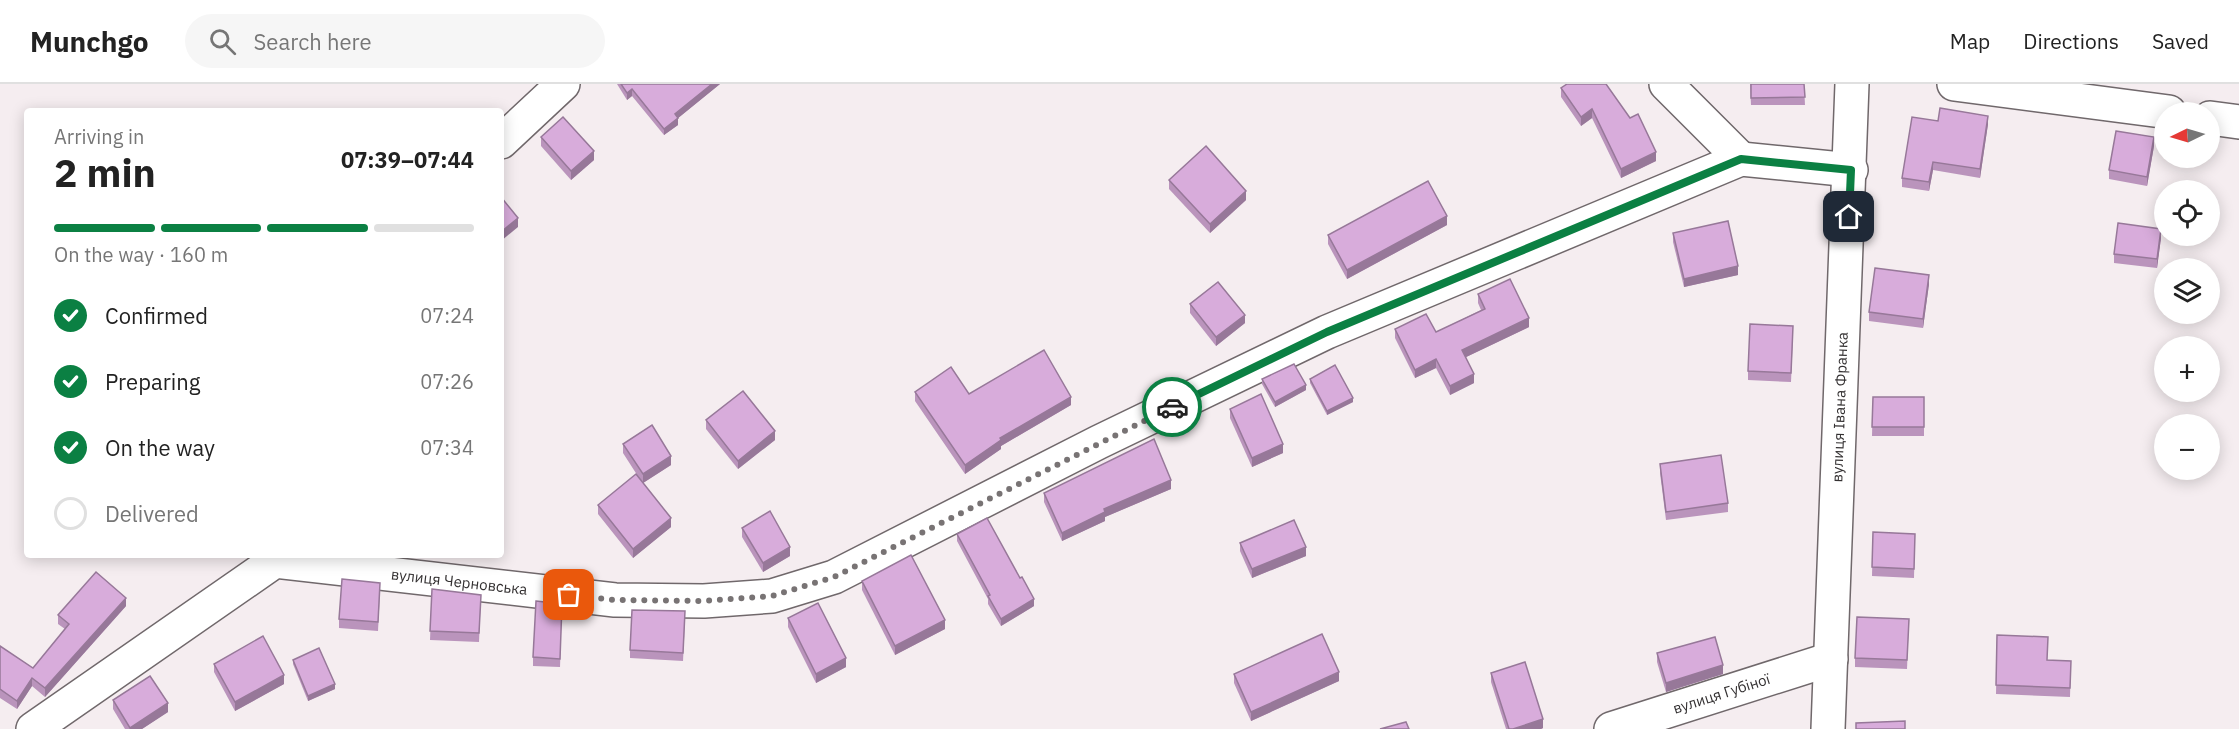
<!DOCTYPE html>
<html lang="en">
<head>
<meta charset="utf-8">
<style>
	body { margin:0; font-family:"IBM Plex Sans",sans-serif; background:#f6f6f6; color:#222; height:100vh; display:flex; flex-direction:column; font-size:22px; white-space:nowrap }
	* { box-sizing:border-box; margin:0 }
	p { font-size:20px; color:#767676 }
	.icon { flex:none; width:33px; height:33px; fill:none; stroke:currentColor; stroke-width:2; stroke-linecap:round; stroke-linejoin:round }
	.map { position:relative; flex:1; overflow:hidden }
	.sheet { position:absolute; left:24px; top:24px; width:480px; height:450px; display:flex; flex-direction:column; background:#fff; border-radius:6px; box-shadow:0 3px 15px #0003 }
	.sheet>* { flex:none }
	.needle { width:39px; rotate:265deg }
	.controls { position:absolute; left:2154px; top:18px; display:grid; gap:12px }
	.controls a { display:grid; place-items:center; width:66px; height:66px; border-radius:50%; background:#fff; box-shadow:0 3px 15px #0003; font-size:30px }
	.pin { position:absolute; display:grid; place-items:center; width:51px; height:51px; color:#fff; margin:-26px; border-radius:12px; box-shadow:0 3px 9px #0006 }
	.courier { position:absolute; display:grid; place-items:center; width:60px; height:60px; margin:-30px; border:4px solid #0b8043; border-radius:50%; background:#fff; color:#222; box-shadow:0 2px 8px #0007 }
	.headline em { font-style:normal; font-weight:700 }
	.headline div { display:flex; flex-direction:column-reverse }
	.headline { display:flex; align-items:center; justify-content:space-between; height:102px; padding:0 30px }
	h1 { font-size:39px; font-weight:700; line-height:45px }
	.bar { display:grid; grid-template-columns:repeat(4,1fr); gap:9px 6px; align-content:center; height:72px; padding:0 30px }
	.bar i { height:8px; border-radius:4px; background:#e0e0e0 }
	.bar .active { background:#0b8043 }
	.bar p { grid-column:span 4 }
	ol { padding:0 30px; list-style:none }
	li { display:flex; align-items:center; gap:18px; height:66px }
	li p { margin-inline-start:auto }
	li .icon { padding:6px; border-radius:50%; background:#0b8043; color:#fff; stroke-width:4 }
	li:last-child { color:#767676 }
	li i { width:33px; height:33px; border:3px solid #e0e0e0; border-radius:50% }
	header { display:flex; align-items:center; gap:36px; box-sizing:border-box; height:84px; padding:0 30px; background:#fff; border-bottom:2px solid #e0e0e0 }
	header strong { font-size:28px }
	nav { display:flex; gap:33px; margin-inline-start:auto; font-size:21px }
	.search { width:420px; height:54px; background:#f6f6f6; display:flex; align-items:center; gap:15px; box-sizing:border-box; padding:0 21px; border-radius:33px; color:#767676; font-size:22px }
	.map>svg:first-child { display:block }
</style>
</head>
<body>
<header>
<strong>Munchgo</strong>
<div class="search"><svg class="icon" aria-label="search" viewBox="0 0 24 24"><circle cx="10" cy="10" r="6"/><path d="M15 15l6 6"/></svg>Search here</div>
<nav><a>Map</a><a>Directions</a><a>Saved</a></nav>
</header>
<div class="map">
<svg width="2239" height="645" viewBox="0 0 2239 645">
	<rect width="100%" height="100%" fill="#f5edf0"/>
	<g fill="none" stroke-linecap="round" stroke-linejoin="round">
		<defs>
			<g id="minor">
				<path d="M 1666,0 L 1741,75"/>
				<path d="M 1954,0 L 2169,28"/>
				<path d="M 2210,34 L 2239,38"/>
				<path d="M 501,58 L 563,0"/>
				<path id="s1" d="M 33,645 L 275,477 L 615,516 L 704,517 L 772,512 L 834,493 L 1099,358 L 1327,248 L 1741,75 L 1851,86"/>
				<path id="s2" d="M 1611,645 L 1831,575"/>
			</g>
			<g id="major">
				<path id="s3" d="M 1828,645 L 1852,0"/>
			</g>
		</defs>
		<use href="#minor" stroke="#70686b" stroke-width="36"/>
		<use href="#major" stroke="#70686b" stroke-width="36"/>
		<use href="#minor" stroke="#fff" stroke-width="33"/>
		<use href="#major" stroke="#fff" stroke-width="33"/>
	</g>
	<g fill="#ba94bc">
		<path d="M 617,0 L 720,0 L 678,34 L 678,41 L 664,51 L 632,12 L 627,16 Z"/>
		<path d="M 1567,0 L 1656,77 L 1621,94 L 1592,34 L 1581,42 L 1561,13 L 1561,4 Z"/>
		<path d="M 1750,0 L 1804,0 L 1805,21 L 1751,21 Z"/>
		<path d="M 1938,37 L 1988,40 L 1980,94 L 1933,86 L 1929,107 L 1902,103 L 1902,94 Z"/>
		<path d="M 541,53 L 594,76 L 571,96 L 541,62 Z"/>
		<path d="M 2154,62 L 2147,102 L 2109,95 L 2109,86 Z"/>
		<path d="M 1169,96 L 1246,116 L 1210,149 L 1169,105 Z"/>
		<path d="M 1447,141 L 1347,195 L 1328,160 L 1328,151 Z"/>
		<path d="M 1673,149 L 1738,191 L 1684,203 L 1673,158 Z"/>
		<path d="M 2161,154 L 2157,184 L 2114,179 L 2114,170 Z"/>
		<path d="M 1929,200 L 1923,244 L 1869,237 L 1869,228 Z"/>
		<path d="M 1478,210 L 1529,243 L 1466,273 L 1474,299 L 1450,311 L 1436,284 L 1415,294 L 1395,254 L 1395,245 L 1436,248 L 1481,226 L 1478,219 Z"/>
		<path d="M 1190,220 L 1245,239 L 1216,262 L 1190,229 Z"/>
		<path d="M 1793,251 L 1791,298 L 1748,296 L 1748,287 Z"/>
		<path d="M 1262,295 L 1306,306 L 1275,323 L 1262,300 Z"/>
		<path d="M 1310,295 L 1353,318 L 1327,331 L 1310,299 Z"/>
		<path d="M 915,308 L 969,310 L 1071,321 L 1001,362 L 1001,365 L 965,390 L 915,317 Z"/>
		<path d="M 1873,313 L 1924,313 L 1924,352 L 1872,352 Z"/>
		<path d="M 1230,325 L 1283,369 L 1252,383 L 1230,334 Z"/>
		<path d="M 706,336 L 775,356 L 738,385 L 706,345 Z"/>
		<path d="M 623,360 L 671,381 L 643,399 L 671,443 L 633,474 L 598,430 L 598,421 L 641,397 L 623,369 Z"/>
		<path d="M 1660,380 L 1728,419 L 1728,428 L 1666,436 L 1660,389 Z"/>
		<path d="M 1171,405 L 1105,433 L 1105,437 L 1062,457 L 1044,418 L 1044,409 Z"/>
		<path d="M 742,444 L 790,472 L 763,488 L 742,453 Z"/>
		<path d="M 1873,448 L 1915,450 L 1914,494 L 1872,492 Z"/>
		<path d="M 957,450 L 1034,522 L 1001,542 L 988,520 L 988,515 L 957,457 Z"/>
		<path d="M 1240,459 L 1306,472 L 1252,494 L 1240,467 Z"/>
		<path d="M 862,497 L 945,545 L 895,571 L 862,506 Z"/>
		<path d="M 432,505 L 481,511 L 479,558 L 430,556 Z"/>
		<path d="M 380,508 L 378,547 L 339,544 L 339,535 Z"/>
		<path d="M 562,520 L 560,583 L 533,582 L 533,573 Z"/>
		<path d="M 126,522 L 45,613 L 32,602 L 17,625 L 0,614 L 0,562 L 33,584 L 65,545 L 58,540 L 58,531 Z"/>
		<path d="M 788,534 L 846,583 L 816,599 L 788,543 Z"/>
		<path d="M 1909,535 L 1907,585 L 1855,583 L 1855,574 Z"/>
		<path d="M 685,536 L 683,577 L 630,574 L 630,566 Z"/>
		<path d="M 1997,551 L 2047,576 L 2071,577 L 2070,613 L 1996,610 Z"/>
		<path d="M 1657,569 L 1723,590 L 1666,608 L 1657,578 Z"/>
		<path d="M 293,576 L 335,605 L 308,617 L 293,580 Z"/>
		<path d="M 214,580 L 284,600 L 235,627 L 214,588 Z"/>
		<path d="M 1491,589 L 1543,644 L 1541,645 L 1506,645 L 1491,598 Z"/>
		<path d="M 1234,590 L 1339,597 L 1251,637 L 1234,599 Z"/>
		<path d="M 113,616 L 168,628 L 142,645 L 125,645 L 113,625 Z"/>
	</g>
	<g fill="#977899">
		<path d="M 712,0 L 720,0 L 677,35 L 678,34 L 678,41 L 664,51 L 664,45 L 675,30 Z"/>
		<path d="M 632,5 L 632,12 L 627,16 L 627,9 Z"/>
		<path d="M 1592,25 L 1592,34 L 1581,42 L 1581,33 Z"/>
		<path d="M 1988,32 L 1988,40 L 1980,94 L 1980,85 Z"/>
		<path d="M 2154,53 L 2154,62 L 2147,102 L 2147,93 Z"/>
		<path d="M 594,67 L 594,76 L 571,96 L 571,87 Z"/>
		<path d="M 1656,68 L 1656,77 L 1621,94 L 1621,85 Z"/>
		<path d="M 1933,78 L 1933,86 L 1929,107 L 1929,98 Z"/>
		<path d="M 1246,107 L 1246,116 L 1210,149 L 1210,140 Z"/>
		<path d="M 1447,132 L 1447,141 L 1347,195 L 1347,186 Z"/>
		<path d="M 518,134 L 518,143 L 501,157 L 501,148 Z"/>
		<path d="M 2161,145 L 2161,154 L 2157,184 L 2157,175 Z"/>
		<path d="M 1738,182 L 1738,191 L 1684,203 L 1684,195 Z"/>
		<path d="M 1929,191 L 1929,200 L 1923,244 L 1923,235 Z"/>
		<path d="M 1245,231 L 1245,239 L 1216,262 L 1216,253 Z"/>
		<path d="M 1529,234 L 1529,243 L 1462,275 L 1462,266 Z"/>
		<path d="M 1436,275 L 1436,284 L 1415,294 L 1415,286 Z"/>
		<path d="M 1474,290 L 1474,299 L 1450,311 L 1450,302 Z"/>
		<path d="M 1306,301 L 1306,306 L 1275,323 L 1275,318 Z"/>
		<path d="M 1071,313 L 1071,321 L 1001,362 L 1001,365 L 965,390 L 965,381 L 1000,354 Z"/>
		<path d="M 1353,314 L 1353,318 L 1327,331 L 1327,327 Z"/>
		<path d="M 775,347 L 775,356 L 738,385 L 738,377 Z"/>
		<path d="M 1283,360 L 1283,369 L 1252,383 L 1252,374 Z"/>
		<path d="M 671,372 L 671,381 L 643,399 L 643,390 Z"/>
		<path d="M 1171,396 L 1171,405 L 1105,433 L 1105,437 L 1062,457 L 1062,449 L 1104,425 Z"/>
		<path d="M 671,434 L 671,443 L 633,474 L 633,465 Z"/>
		<path d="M 790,463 L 790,472 L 763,488 L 763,479 Z"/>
		<path d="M 1306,463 L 1306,472 L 1252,494 L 1252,485 Z"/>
		<path d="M 126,514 L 126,522 L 45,613 L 45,604 Z"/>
		<path d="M 1034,515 L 1034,522 L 1001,542 L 1001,535 Z"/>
		<path d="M 945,536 L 945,545 L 895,571 L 895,562 Z"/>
		<path d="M 846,574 L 846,583 L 816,599 L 816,590 Z"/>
		<path d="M 1723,581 L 1723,590 L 1666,608 L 1666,599 Z"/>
		<path d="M 1339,588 L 1339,597 L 1251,637 L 1251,628 Z"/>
		<path d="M 284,591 L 284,600 L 235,627 L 235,618 Z"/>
		<path d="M 32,594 L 32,602 L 17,625 L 17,617 Z"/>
		<path d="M 335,600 L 335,605 L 308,617 L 308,612 Z"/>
		<path d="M 168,619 L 168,628 L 142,645 L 130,645 L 130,644 Z"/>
		<path d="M 1543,635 L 1543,644 L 1541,645 L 1513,645 Z"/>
	</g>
	<g fill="#d8acdb" stroke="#977899" stroke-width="1.5">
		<path d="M 621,0 L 712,0 L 675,30 L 678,34 L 664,45 L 632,5 L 627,9 Z"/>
		<path d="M 1567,0 L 1606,0 L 1630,34 L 1638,30 L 1656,68 L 1621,85 L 1592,25 L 1581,33 L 1561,4 Z"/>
		<path d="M 1751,0 L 1804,0 L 1805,13 L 1751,14 Z"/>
		<path d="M 1940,24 L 1988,32 L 1980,85 L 1933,78 L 1929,98 L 1902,94 L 1912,33 L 1938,37 Z"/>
		<path d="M 563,33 L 594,67 L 571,87 L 541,53 Z"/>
		<path d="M 2116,47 L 2154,53 L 2147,93 L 2109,86 Z"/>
		<path d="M 1206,62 L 1246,107 L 1210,140 L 1169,96 Z"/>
		<path d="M 1428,97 L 1447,132 L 1347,186 L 1328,151 Z"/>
		<path d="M 501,113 L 518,134 L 501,148 Z"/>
		<path d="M 1728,137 L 1738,182 L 1684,195 L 1673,149 Z"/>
		<path d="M 2118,139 L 2161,145 L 2157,175 L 2114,170 Z"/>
		<path d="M 1875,184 L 1929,191 L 1923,235 L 1869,228 Z"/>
		<path d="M 1510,195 L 1529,234 L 1462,266 L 1474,290 L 1450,302 L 1436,275 L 1415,286 L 1395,245 L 1426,230 L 1436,248 L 1485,225 L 1478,210 Z"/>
		<path d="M 1218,198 L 1245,231 L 1216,253 L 1190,220 Z"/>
		<path d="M 1750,240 L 1793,242 L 1791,289 L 1748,287 Z"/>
		<path d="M 1044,266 L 1071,313 L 1000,354 L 1001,356 L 965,381 L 915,308 L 951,283 L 969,310 Z"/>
		<path d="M 1294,280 L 1306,301 L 1275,318 L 1262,295 Z"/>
		<path d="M 1335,281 L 1353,314 L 1327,327 L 1310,295 Z"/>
		<path d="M 743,307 L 775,347 L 738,377 L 706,336 Z"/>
		<path d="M 1261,310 L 1283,360 L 1252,374 L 1230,325 Z"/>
		<path d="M 1873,313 L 1924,313 L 1924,343 L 1872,343 Z"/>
		<path d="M 652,341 L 671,372 L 643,390 L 623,360 Z"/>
		<path d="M 1154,355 L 1171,396 L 1104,425 L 1105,428 L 1062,449 L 1044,409 Z"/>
		<path d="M 1721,371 L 1728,419 L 1666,428 L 1660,380 Z"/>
		<path d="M 636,390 L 671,434 L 633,465 L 598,421 Z"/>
		<path d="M 770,427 L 790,463 L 763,479 L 742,444 Z"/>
		<path d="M 987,434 L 1020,494 L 1022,493 L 1034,515 L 1001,535 L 988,512 L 990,511 L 957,450 Z"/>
		<path d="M 1294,436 L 1306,463 L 1252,485 L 1240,459 Z"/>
		<path d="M 1873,448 L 1915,450 L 1914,485 L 1872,483 Z"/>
		<path d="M 911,471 L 945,536 L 895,562 L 862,497 Z"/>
		<path d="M 96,488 L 126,514 L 45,604 L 32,594 L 17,617 L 0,605 L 0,562 L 33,584 L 69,540 L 58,531 Z"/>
		<path d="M 342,495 L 380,499 L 378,538 L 339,535 Z"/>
		<path d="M 432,505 L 481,511 L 479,549 L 430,547 Z"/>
		<path d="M 536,517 L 562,520 L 560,575 L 533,573 Z"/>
		<path d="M 818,519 L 846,574 L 816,590 L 788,534 Z"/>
		<path d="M 632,526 L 685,527 L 683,569 L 630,566 Z"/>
		<path d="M 1857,533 L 1909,535 L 1907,576 L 1855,574 Z"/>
		<path d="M 1322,550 L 1339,588 L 1251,628 L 1234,590 Z"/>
		<path d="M 1997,551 L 2048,553 L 2047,576 L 2071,577 L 2070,604 L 1996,601 Z"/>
		<path d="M 263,552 L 284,591 L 235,618 L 214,580 Z"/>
		<path d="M 1715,553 L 1723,581 L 1666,599 L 1657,569 Z"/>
		<path d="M 319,564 L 335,600 L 308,612 L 293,576 Z"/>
		<path d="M 1525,578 L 1543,635 L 1513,645 L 1509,645 L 1491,589 Z"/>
		<path d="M 150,592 L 168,619 L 130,644 L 113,616 Z"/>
		<path d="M 1905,637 L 1905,645 L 1856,645 L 1856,639 Z"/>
		<path d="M 1406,638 L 1409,645 L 1380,645 Z"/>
	</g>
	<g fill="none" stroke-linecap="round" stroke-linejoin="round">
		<path stroke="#787374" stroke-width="6" stroke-dasharray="0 10.8" d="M 569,511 L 615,516 L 704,517 L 772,512 L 834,493 L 1172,323"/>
		<path stroke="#0b8043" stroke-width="8" d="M 1172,323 L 1327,248 L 1741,75 L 1851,86 L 1849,133"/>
	</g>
	<g text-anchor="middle" stroke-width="4.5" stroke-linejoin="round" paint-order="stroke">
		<g font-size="15" fill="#343132" stroke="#f5edf0">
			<text dy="5" stroke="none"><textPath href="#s3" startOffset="322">вулиця Івана Франка</textPath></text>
			<text dy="5" stroke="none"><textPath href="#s1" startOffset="480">вулиця Черновська</textPath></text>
			<text dy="5" stroke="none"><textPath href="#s2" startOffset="116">вулиця Губіної</textPath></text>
		</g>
	</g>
</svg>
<div class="controls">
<a><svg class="needle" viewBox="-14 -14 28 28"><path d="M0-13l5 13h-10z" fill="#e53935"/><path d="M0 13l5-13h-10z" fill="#767676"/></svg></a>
<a><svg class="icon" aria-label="locate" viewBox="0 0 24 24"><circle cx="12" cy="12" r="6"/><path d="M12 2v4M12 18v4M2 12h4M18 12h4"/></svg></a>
<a><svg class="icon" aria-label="layers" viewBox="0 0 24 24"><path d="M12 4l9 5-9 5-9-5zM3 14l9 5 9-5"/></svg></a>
<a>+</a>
<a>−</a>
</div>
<div class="pin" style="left:569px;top:511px;background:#ea580c"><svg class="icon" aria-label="bag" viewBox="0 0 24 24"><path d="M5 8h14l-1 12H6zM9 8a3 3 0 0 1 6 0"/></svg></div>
<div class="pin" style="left:1849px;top:133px;background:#1f2937"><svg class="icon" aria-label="home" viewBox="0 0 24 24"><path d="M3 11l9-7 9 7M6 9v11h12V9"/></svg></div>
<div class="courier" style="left:1172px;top:323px"><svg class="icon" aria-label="car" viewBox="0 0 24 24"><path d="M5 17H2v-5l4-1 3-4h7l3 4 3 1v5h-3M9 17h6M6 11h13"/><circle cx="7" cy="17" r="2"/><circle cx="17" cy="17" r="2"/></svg></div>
<section class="sheet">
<div class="headline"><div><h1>2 min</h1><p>Arriving in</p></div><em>07:39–07:44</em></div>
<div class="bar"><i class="active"></i><i class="active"></i><i class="active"></i><i></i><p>On the way · 160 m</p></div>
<ol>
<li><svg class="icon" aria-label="check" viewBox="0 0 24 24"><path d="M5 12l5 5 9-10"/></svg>Confirmed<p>07:24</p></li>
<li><svg class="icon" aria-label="check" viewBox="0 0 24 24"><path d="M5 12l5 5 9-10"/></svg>Preparing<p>07:26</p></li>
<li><svg class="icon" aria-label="check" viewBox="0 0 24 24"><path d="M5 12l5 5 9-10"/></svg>On the way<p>07:34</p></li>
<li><i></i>Delivered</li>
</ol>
</section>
</div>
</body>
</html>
